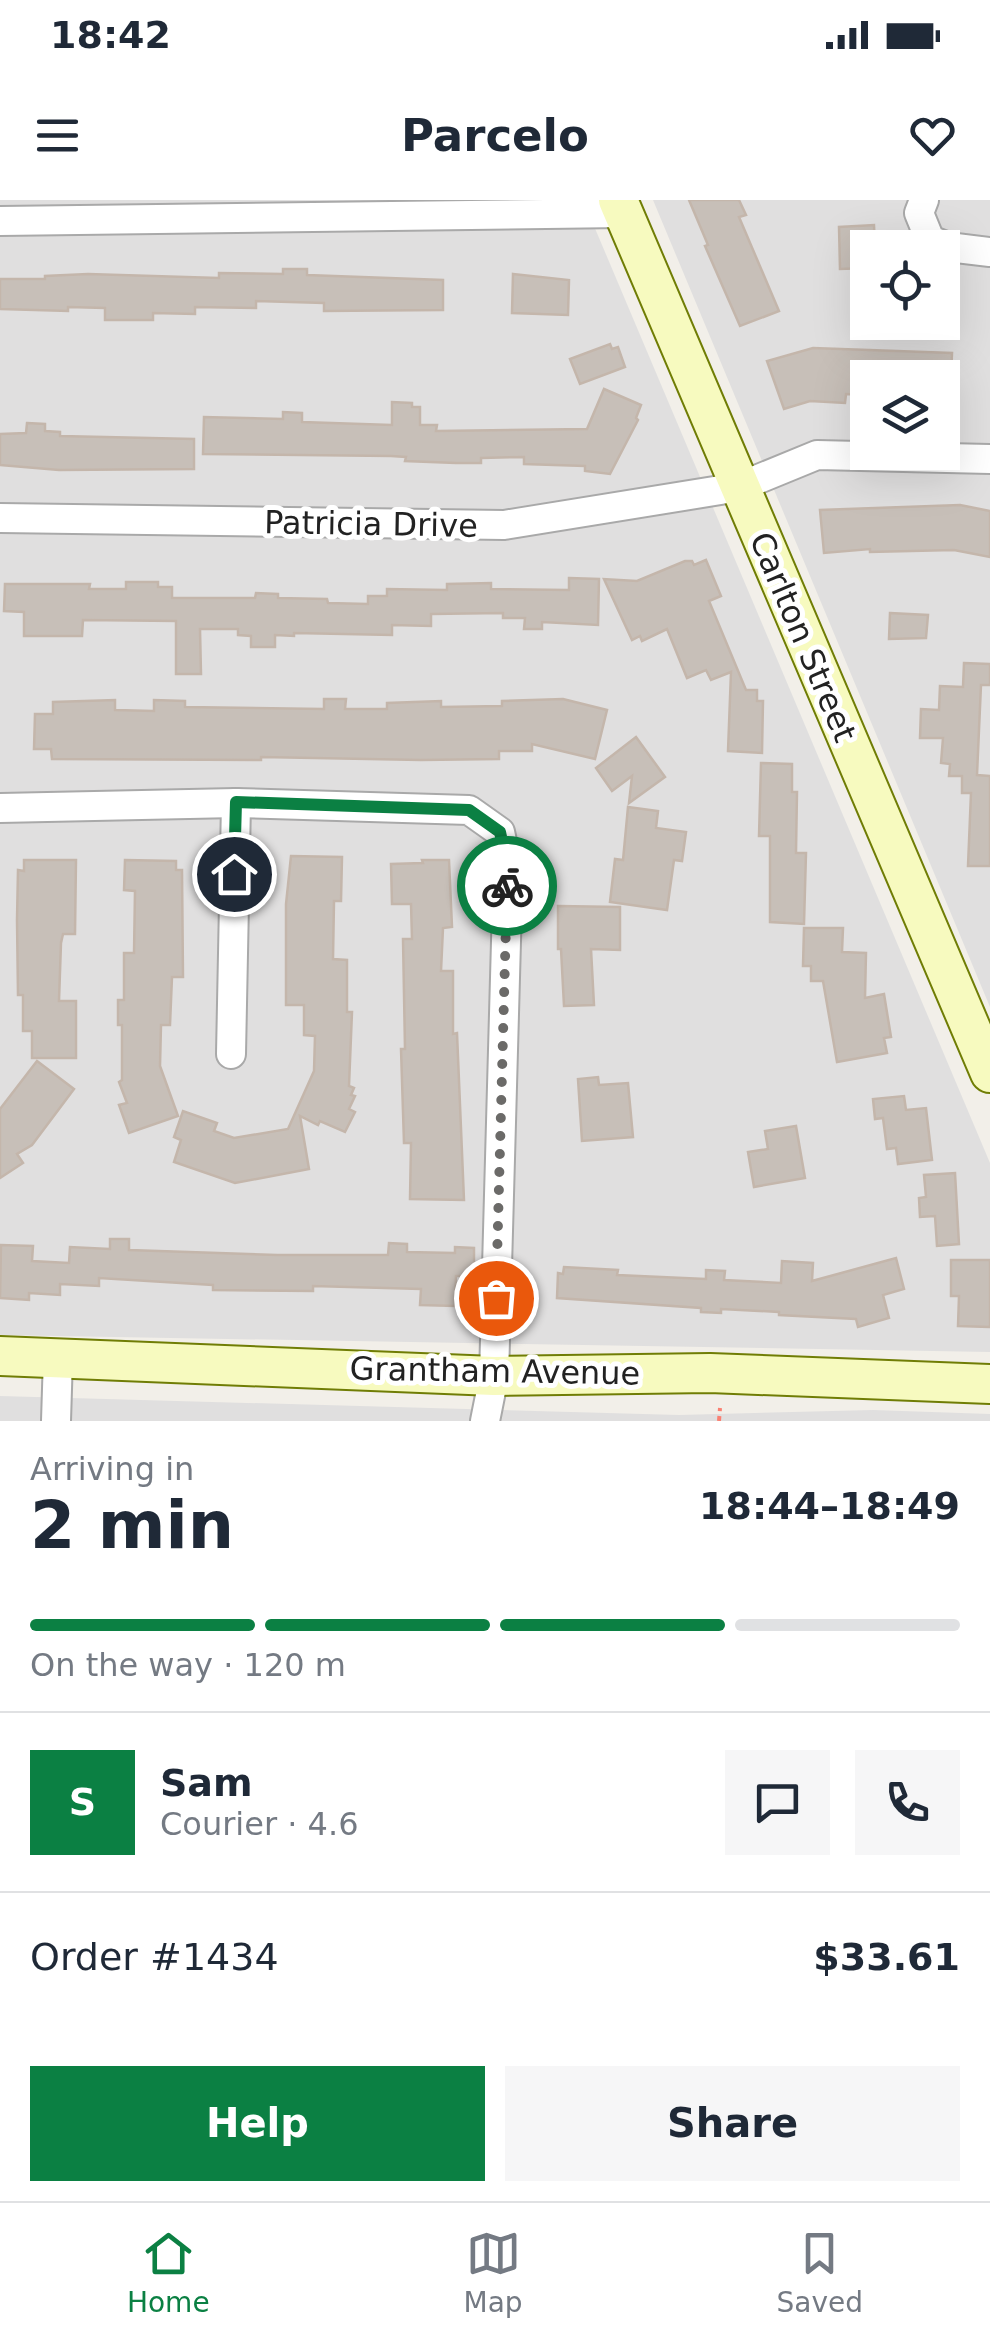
<!DOCTYPE html>
<html lang="en">
<head>
<meta charset="utf-8">
<style>
	body { margin:0; font-family:"DejaVu Sans",sans-serif; background:#f6f6f7; color:#1f2937; height:100vh; display:flex; flex-direction:column; font-size:38px; white-space:nowrap }
	* { box-sizing:border-box; margin:0 }
	p { font-size:32px; color:#747a83 }
	.icon { flex:none; width:55px; height:55px; fill:none; stroke:currentColor; stroke-width:2; stroke-linecap:round; stroke-linejoin:round }
	.map { position:relative; height:1221px; overflow:hidden }
	.side { display:flex; flex-direction:column; background:#fff; flex:1 }
	.side>* { flex:none }
	.controls { position:absolute; left:850px; top:30px; display:grid; gap:20px }
	.controls a { display:grid; place-items:center; width:110px; height:110px; border-radius:0px; background:#fff; box-shadow:0 10px 40px #0002; font-size:50px }
	.pin { position:absolute; display:grid; place-items:center; width:85px; height:85px; color:#fff; margin:-42px; border:5px solid #fff; border-radius:50%; box-shadow:0 2px 10px #0007 }
	.courier { position:absolute; display:grid; place-items:center; width:100px; height:100px; margin:-50px; border:8px solid #0b8043; border-radius:50%; background:#fff; color:#222; box-shadow:0 2px 12px #0007 }
	.headline em { font-style:normal; font-weight:600 }
	.headline div { display:flex; flex-direction:column-reverse }
	.headline { display:flex; align-items:center; justify-content:space-between; height:170px; padding:0 30px }
	h1 { font-size:65px; font-weight:600; line-height:75px }
	.bar { display:grid; grid-template-columns:repeat(4,1fr); gap:15px 10px; align-content:center; height:120px; padding:0 30px }
	.bar i { height:12px; border-radius:8px; background:#e0e1e3 }
	.bar .selected { background:#0b8043 }
	.bar p { grid-column:span 4 }
	.line { display:flex; align-items:center; gap:25px; padding:0 30px; border-top:2px solid #e0e1e3 }
	.line div { flex:1 }
	.round { display:grid; place-items:center; flex:none; width:105px; height:105px; border-radius:0px; background:#f6f6f7 }
	.primary-button { display:flex; gap:20px; margin-top:auto; padding:20px 30px }
	.primary-button a { flex:1; height:115px; border-radius:0px; background:#0b8043; color:#fff; font-size:40px; font-weight:600; line-height:115px; text-align:center }
	.primary-button a+a { background:#f6f6f7; color:#1f2937 }
	.status { display:flex; justify-content:space-between; align-items:center; height:70px; padding:0 50px; background:#fff; direction:ltr }
	.status svg { height:28px; fill:currentColor }
	header { display:flex; justify-content:space-between; align-items:center; height:130px; padding:0 30px; background:#fff; font-size:45px; font-weight:600 }
	.tab-bar { display:flex; justify-content:space-around; align-items:center; height:140px; border-top:2px solid #e0e1e3; background:#fff; font-size:28px; color:#747a83 }
	.tab-bar a { display:grid; justify-items:center; gap:5px }
	.tab-bar .selected { color:#0b8043 }
	.map>svg:first-child { display:block }
</style>
</head>
<body>
<div class="status"><b>18:42</b><svg viewBox="0 0 49 12"><path d="M0 12V9h3v3zM5 12V6h3v6zM10 12V3h3v9zM15 12V0h3v12zM26 1h20v11H26zM47 4h2v5h-2z"/></svg></div>
<header><svg class="icon" aria-label="menu" viewBox="0 0 24 24"><path d="M4 6h16M4 12h16M4 18h16"/></svg>Parcelo<svg class="icon" aria-label="heart" viewBox="0 0 24 24"><path d="M12 20l-8-8c-3-5 5-10 8-4 3-6 11-1 8 4z"/></svg></header>
<div class="map">
<svg width="990" height="1221" viewBox="0 0 990 1221">
	<rect width="100%" height="100%" fill="#f2efe9"/>
	<g fill="#e0dfdf" fill-rule="evenodd">
		<path d="M 0,0 L 583,0 L 990,963 L 990,1152 L 0,1135 Z"/>
		<path d="M 653,0 L 990,0 L 990,807 ZM 868,48 L 942,48 L 942,122 L 868,122 ZM 868,178 L 942,178 L 942,252 L 868,252 Z"/>
		<path d="M 0,1196 L 679,1215 L 873,1210 L 990,1214 L 990,1221 L 0,1221 Z"/>
	</g>
	<g fill="#c7bfb8" stroke="#c4b6ab" stroke-width="2.5">
		<path d="M 689,0 L 739,0 L 746,15 L 739,17 L 779,111 L 740,126 L 705,46 L 708,45 Z"/>
		<path d="M 874,25 L 875,48 L 868,48 L 868,68 L 840,69 L 839,27 Z"/>
		<path d="M 283,69 L 307,69 L 307,75 L 443,80 L 443,110 L 324,111 L 324,103 L 256,101 L 256,108 L 195,107 L 195,114 L 153,113 L 153,120 L 105,120 L 105,108 L 68,107 L 68,111 L 0,109 L 0,79 L 45,79 L 45,76 L 88,74 L 219,78 L 219,73 L 283,74 Z"/>
		<path d="M 513,74 L 569,80 L 568,115 L 512,113 Z"/>
		<path d="M 610,144 L 612,149 L 618,147 L 625,167 L 580,184 L 570,159 Z"/>
		<path d="M 813,148 L 952,153 L 951,178 L 863,178 L 863,195 L 846,194 L 845,203 L 810,201 L 784,209 L 767,161 Z"/>
		<path d="M 604,189 L 641,205 L 636,218 L 638,220 L 610,274 L 585,271 L 585,266 L 524,264 L 524,257 L 481,258 L 481,263 L 456,263 L 405,261 L 406,257 L 391,256 L 203,254 L 204,217 L 283,219 L 283,212 L 302,213 L 302,222 L 392,225 L 392,202 L 412,203 L 412,207 L 420,207 L 420,225 L 437,225 L 436,231 L 587,229 Z"/>
		<path d="M 27,223 L 45,224 L 45,231 L 60,232 L 60,236 L 194,239 L 194,269 L 59,270 L 0,265 L 0,234 L 26,233 Z"/>
		<path d="M 960,305 L 990,311 L 990,357 L 954,350 L 870,352 L 870,349 L 824,353 L 820,310 Z"/>
		<path d="M 706,360 L 721,396 L 709,401 L 746,490 L 757,490 L 757,501 L 763,501 L 762,553 L 728,551 L 731,472 L 711,480 L 706,470 L 687,478 L 667,429 L 642,441 L 640,436 L 632,440 L 604,379 L 637,381 L 685,361 L 692,361 L 694,365 Z"/>
		<path d="M 569,378 L 599,379 L 598,425 L 542,422 L 542,429 L 524,429 L 525,418 L 503,418 L 503,413 L 431,414 L 431,426 L 392,425 L 392,435 L 294,433 L 294,436 L 275,435 L 275,447 L 251,447 L 251,436 L 238,435 L 238,429 L 200,429 L 201,474 L 176,474 L 176,421 L 83,420 L 82,436 L 24,436 L 24,412 L 4,411 L 5,384 L 90,384 L 89,389 L 126,389 L 126,382 L 158,382 L 158,387 L 172,387 L 172,398 L 255,398 L 256,393 L 278,394 L 278,398 L 327,399 L 328,403 L 368,404 L 368,396 L 387,396 L 387,389 L 447,390 L 447,384 L 491,383 L 491,389 L 569,390 Z"/>
		<path d="M 890,413 L 928,415 L 926,438 L 889,439 Z"/>
		<path d="M 964,463 L 990,464 L 990,485 L 981,485 L 977,575 L 990,576 L 990,666 L 968,666 L 971,593 L 962,593 L 962,576 L 949,576 L 950,564 L 941,563 L 943,538 L 920,538 L 921,509 L 939,510 L 940,486 L 963,487 Z"/>
		<path d="M 324,499 L 346,499 L 345,509 L 387,509 L 387,503 L 441,501 L 441,507 L 502,506 L 502,501 L 563,499 L 607,510 L 595,559 L 532,544 L 532,551 L 499,551 L 499,559 L 421,560 L 261,557 L 261,560 L 52,559 L 51,549 L 34,549 L 35,514 L 53,514 L 53,502 L 115,500 L 115,510 L 154,511 L 154,500 L 185,501 L 185,507 L 324,509 Z"/>
		<path d="M 636,537 L 665,577 L 629,603 L 632,576 L 612,591 L 596,568 Z"/>
		<path d="M 761,563 L 792,564 L 792,592 L 797,592 L 796,653 L 806,653 L 804,724 L 770,722 L 770,636 L 759,636 Z"/>
		<path d="M 628,607 L 658,611 L 656,628 L 686,632 L 682,661 L 674,660 L 667,710 L 610,702 L 615,659 L 623,660 Z"/>
		<path d="M 291,656 L 342,657 L 341,701 L 334,701 L 333,759 L 347,760 L 347,812 L 352,812 L 349,886 L 354,888 L 351,895 L 355,896 L 349,909 L 355,912 L 345,932 L 320,921 L 318,925 L 300,916 L 309,969 L 235,983 L 174,962 L 181,940 L 174,937 L 183,911 L 217,923 L 214,931 L 234,938 L 288,929 L 314,871 L 315,836 L 304,835 L 304,805 L 286,805 L 286,704 Z"/>
		<path d="M 24,660 L 76,660 L 75,734 L 63,734 L 61,743 L 59,801 L 76,801 L 76,858 L 32,858 L 32,831 L 23,831 L 23,795 L 18,795 L 17,720 L 18,670 L 24,671 Z"/>
		<path d="M 125,660 L 176,661 L 176,670 L 182,670 L 183,777 L 172,777 L 170,825 L 161,825 L 160,866 L 178,916 L 129,933 L 119,905 L 127,903 L 119,882 L 122,880 L 122,825 L 118,825 L 118,800 L 124,800 L 124,753 L 134,753 L 135,691 L 124,690 Z"/>
		<path d="M 422,660 L 449,660 L 452,727 L 443,728 L 441,771 L 453,771 L 453,834 L 457,833 L 464,1000 L 410,999 L 411,943 L 404,943 L 401,849 L 405,849 L 403,739 L 412,739 L 411,704 L 392,704 L 391,664 L 423,663 Z"/>
		<path d="M 558,706 L 620,707 L 620,750 L 591,749 L 594,805 L 564,806 L 561,749 L 558,749 Z"/>
		<path d="M 804,728 L 843,728 L 842,752 L 866,753 L 865,798 L 884,794 L 891,837 L 884,838 L 887,853 L 837,862 L 823,781 L 811,781 L 811,766 L 803,766 Z"/>
		<path d="M 37,861 L 74,889 L 32,945 L 17,954 L 23,963 L 0,978 L 0,909 Z"/>
		<path d="M 598,877 L 599,885 L 628,883 L 633,937 L 582,941 L 578,879 Z"/>
		<path d="M 904,896 L 906,910 L 926,908 L 932,960 L 898,964 L 896,948 L 887,949 L 883,918 L 875,919 L 873,899 Z"/>
		<path d="M 796,926 L 805,978 L 754,987 L 748,952 L 768,949 L 765,931 Z"/>
		<path d="M 955,973 L 959,1044 L 937,1046 L 935,1016 L 920,1017 L 919,998 L 926,997 L 924,975 Z"/>
		<path d="M 110,1039 L 129,1039 L 129,1050 L 277,1055 L 388,1055 L 389,1043 L 407,1044 L 407,1052 L 455,1053 L 455,1047 L 474,1048 L 474,1076 L 456,1076 L 455,1106 L 420,1105 L 421,1089 L 313,1086 L 313,1091 L 213,1090 L 213,1085 L 99,1078 L 99,1086 L 60,1084 L 60,1095 L 29,1093 L 29,1100 L 0,1098 L 1,1045 L 33,1046 L 32,1061 L 69,1063 L 70,1047 L 110,1049 Z"/>
		<path d="M 896,1058 L 904,1089 L 883,1095 L 889,1118 L 858,1127 L 856,1119 L 779,1115 L 779,1112 L 721,1109 L 721,1113 L 701,1112 L 701,1108 L 557,1098 L 558,1073 L 563,1074 L 564,1067 L 618,1070 L 617,1075 L 706,1079 L 706,1070 L 725,1071 L 724,1080 L 781,1083 L 782,1061 L 813,1063 L 812,1081 Z"/>
		<path d="M 951,1060 L 990,1060 L 990,1127 L 958,1126 L 959,1096 L 951,1096 Z"/>
	</g>
	<g fill="none" stroke-linecap="round" stroke-linejoin="round">
		<defs>
			<g id="street">
				<path d="M 924,0 L 919,13 L 930,40 L 948,47 L 990,52"/>
				<path d="M 0,21 L 623,13"/>
				<path d="M 0,318 L 504,325 L 739,287 L 817,255 L 990,259"/>
				<path d="M 0,608 L 236,603 L 469,610 L 500,632 L 508,669 L 494,1176 L 485,1221"/>
				<path d="M 231,854 L 236,603"/>
				<path d="M 56,1221 L 58,1157"/>
			</g>
			<g id="secondary">
				<path d="M 618,0 L 990,873"/>
				<path d="M 0,1156 L 494,1176 L 710,1173 L 990,1184"/>
			</g>
		</defs>
		<use href="#street" stroke="#a9a9a9" stroke-width="32"/>
		<use href="#secondary" stroke="#707d05" stroke-width="42"/>
		<path stroke="#fa8072" stroke-width="4" stroke-dasharray="5 5" stroke-linecap="butt" d="M 719,1221 L 720,1208"/>
		<use href="#street" stroke="#fff" stroke-width="28"/>
		<use href="#secondary" stroke="#f7fabf" stroke-width="38"/>
	</g>
	<g fill="none" stroke-linecap="round" stroke-linejoin="round">
		<path stroke="#6b6a68" stroke-width="10" stroke-dasharray="0 18" d="M 496,1098 L 507,686"/>
		<path stroke="#0b8043" stroke-width="12" d="M 234,674 L 236,602 L 469,610 L 500,632 L 508,670 L 507,686"/>
	</g>
	<g text-anchor="middle" stroke-width="10" stroke-linejoin="round" paint-order="stroke">
		<g font-size="32" fill="#222" stroke="#fff">
			<text transform="translate(371 324) rotate(1)" y="11">Patricia Drive</text>
			<text transform="translate(803 437) rotate(67)" y="11">Carlton Street</text>
			<text transform="translate(495 1171) rotate(1)" y="11">Grantham Avenue</text>
		</g>
	</g>
</svg>
<div class="controls">
<a><svg class="icon" aria-label="locate" viewBox="0 0 24 24"><circle cx="12" cy="12" r="6"/><path d="M12 2v4M12 18v4M2 12h4M18 12h4"/></svg></a>
<a><svg class="icon" aria-label="layers" viewBox="0 0 24 24"><path d="M12 4l9 5-9 5-9-5zM3 14l9 5 9-5"/></svg></a>
</div>
<div class="pin" style="left:496px;top:1098px;background:#ea580c"><svg class="icon" aria-label="bag" viewBox="0 0 24 24"><path d="M5 8h14l-1 12H6zM9 8a3 3 0 0 1 6 0"/></svg></div>
<div class="pin" style="left:234px;top:674px;background:#1f2937"><svg class="icon" aria-label="home" viewBox="0 0 24 24"><path d="M3 11l9-7 9 7M6 9v11h12V9"/></svg></div>
<div class="courier" style="left:507px;top:686px"><svg class="icon" aria-label="bike" viewBox="0 0 24 24"><circle cx="6" cy="16" r="4"/><circle cx="18" cy="16" r="4"/><path d="M6 16l4-8h5l3 8M10 8l3 8H6M13 5h3"/></svg></div>
</div>
<section class="side">
<div class="headline"><div><h1>2 min</h1><p>Arriving in</p></div><em>18:44–18:49</em></div>
<div class="bar"><i class="selected"></i><i class="selected"></i><i class="selected"></i><i></i><p>On the way · 120 m</p></div>
<div class="line" style="height:180px"><b class="round" style="background:#0b8043;color:#fff">S</b><div><b>Sam</b><p>Courier · 4.6</p></div><a class="round"><svg class="icon" aria-label="chat" viewBox="0 0 24 24"><path d="M4 5h16v11H9l-5 4z"/></svg></a><a class="round"><svg class="icon" aria-label="phone" viewBox="0 0 24 24"><path d="M5 4h4l2 5-3 2q2 4 5 5l2-3 5 2v4C11 20 4 13 5 4z"/></svg></a></div>
<div class="line" style="height:130px"><div>Order #1434</div><b>$33.61</b></div>
<div class="primary-button"><a>Help</a><a>Share</a></div>
</section>
<nav class="tab-bar">
<a class="selected"><svg class="icon" aria-label="home" viewBox="0 0 24 24"><path d="M3 11l9-7 9 7M6 9v11h12V9"/></svg>Home</a>
<a><svg class="icon" aria-label="map" viewBox="0 0 24 24"><path d="M3 6l6-2 6 2 6-2v14l-6 2-6-2-6 2zM9 4v14M15 6v14"/></svg>Map</a>
<a><svg class="icon" aria-label="saved" viewBox="0 0 24 24"><path d="M7 4h10v16l-5-4-5 4z"/></svg>Saved</a>
</nav>
</body>
</html>
